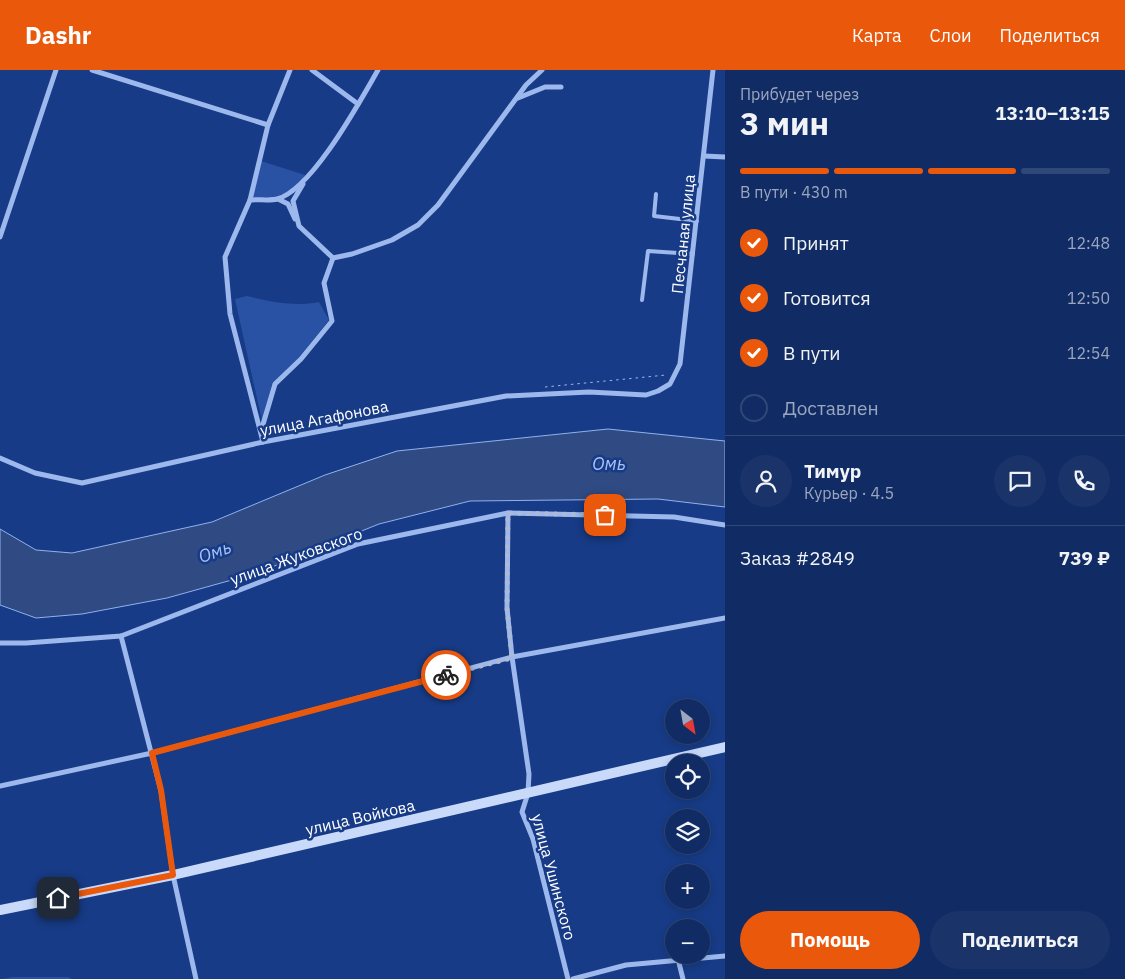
<!DOCTYPE html>
<html lang="ru">
<head>
<meta charset="utf-8">
<style>
	body { margin:0; font-family:"IBM Plex Sans",sans-serif; background:#1a346a; color:#f1f3f6; height:100vh; display:flex; flex-direction:column; font-size:19px; white-space:nowrap }
	* { box-sizing:border-box; margin:0 }
	p { font-size:16px; color:#9ca7bf }
	.icon { flex:none; width:28px; height:28px; fill:none; stroke:currentColor; stroke-width:2; stroke-linecap:round; stroke-linejoin:round }
	.map { position:relative; flex:1; overflow:hidden }
	.drawer { display:flex; flex-direction:column; background:#112c64; width:400px }
	.drawer>* { flex:none }
	.needle { width:32px; rotate:149deg }
	.fabs { position:absolute; left:665px; top:629px; display:grid; gap:10px }
	.fabs a { display:grid; place-items:center; width:45px; height:45px; border-radius:50%; background:#112c64; box-shadow:0 2px 8px #0003,0 0 0 1px #304878; font-size:25px }
	.pin { position:absolute; display:grid; place-items:center; width:42px; height:42px; color:#fff; margin:-21px; border-radius:10px; box-shadow:0 2px 8px #0006 }
	.courier { position:absolute; display:grid; place-items:center; width:50px; height:50px; margin:-25px; border:4px solid #ea580c; border-radius:50%; background:#fff; color:#222; box-shadow:0 1px 6px #0007 }
	.overview em { font-style:normal; font-weight:800 }
	.overview div { display:flex; flex-direction:column-reverse }
	.overview { display:flex; align-items:center; justify-content:space-between; height:85px; padding:0 15px }
	h1 { font-size:32px; font-weight:800; line-height:38px }
	.bar { display:grid; grid-template-columns:repeat(4,1fr); gap:8px 5px; align-content:center; height:60px; padding:0 15px }
	.bar i { height:6px; border-radius:4px; background:#304878 }
	.bar .active { background:#ea580c }
	.bar p { grid-column:span 4 }
	.line { display:flex; align-items:center; gap:12px; padding:0 15px; border-top:1px solid #304878 }
	.line div { flex:1 }
	.round { display:grid; place-items:center; flex:none; width:52px; height:52px; border-radius:26px; background:#1a346a }
	ol { padding:0 15px; list-style:none }
	li { display:flex; align-items:center; gap:15px; height:55px }
	li p { margin-inline-start:auto }
	li .icon { padding:5px; border-radius:50%; background:#ea580c; color:#fff; stroke-width:4 }
	li:last-child { color:#9ca7bf }
	li i { width:28px; height:28px; border:2px solid #304878; border-radius:50% }
	.primary-button { display:flex; gap:10px; margin-top:auto; padding:10px 15px }
	.primary-button a { flex:1; height:58px; border-radius:30px; background:#ea580c; color:#fff; font-size:20px; font-weight:800; line-height:58px; text-align:center }
	.primary-button a+a { background:#1a346a; color:#f1f3f6 }
	header { display:flex; align-items:center; gap:30px; box-sizing:border-box; height:70px; padding:0 25px; background:#ea580c; color:#fff }
	header strong { font-size:24px }
	nav { display:flex; gap:28px; margin-inline-start:auto; font-size:18px }
	main { display:flex; flex:1; min-height:0 }
	.map>svg:first-child { display:block }
</style>
</head>
<body>
<header>
<strong>Dashr</strong>
<nav><a>Карта</a><a>Слои</a><a>Поделиться</a></nav>
</header>
<main>
<div class="map">
<svg width="725" height="909" viewBox="0 0 725 909">
	<rect width="100%" height="100%" fill="#173b86"/>
	<g fill="#2952a5">
		<path d="M 261,91 L 305,105 C 294,126 273,128 252,128 Z"/>
		<path d="M 247,226 C 271,232 295,237 319,232 L 329,250 L 297,290 L 272,314 L 262,351 L 235,229 Z"/>
		<path d="M 12,907 L 68,907 L 72,909 L 3,909 Z"/>
	</g>
	<path fill="#304b84" stroke="#8fb1f0" d="M 608,359 L 725,371 L 725,437 L 658,429 L 470,431 L 379,454 L 257,503 L 167,528 L 82,544 L 36,548 L 0,535 L 0,459 L 36,480 L 72,483 L 212,452 L 325,405 L 397,381 Z"/>
	<g fill="none" stroke-linecap="round" stroke-linejoin="round">
		<path stroke="#9cb8ed" stroke-width="1" stroke-dasharray="2.5 4" stroke-linecap="butt" d="M 545,317 L 666,305"/>
		<g stroke="#9cb8ed" stroke-width="4">
			<path d="M 656,124 L 654,146 L 697,151"/>
			<path d="M 642,230 L 648,181 L 693,184"/>
		</g>
		<g stroke="#9cb8ed" stroke-width="5">
			<path d="M 92,0 L 268,55"/>
			<path d="M 312,0 L 358,34"/>
			<path d="M 518,28 L 545,17 L 561,17"/>
			<path d="M 704,86 L 725,87"/>
			<path d="M 303,114 L 293,131 L 299,156 L 333,188 L 352,184 L 392,170 L 418,155 L 438,135 L 526,15 L 542,0"/>
			<path d="M 278,129 L 288,134 L 295,149"/>
			<path d="M 250,130 C 258,129 270,131 277,129 C 312,120 360,31 378,0"/>
			<path d="M 0,167 L 56,0"/>
			<path d="M 261,361 L 275,314 L 301,289 L 332,251 L 324,213 L 333,188"/>
			<path d="M 263,372 L 230,244 L 225,187 L 250,130 L 268,55 L 290,0"/>
			<path d="M 0,388 L 35,403 L 82,413 L 263,372 L 506,326 L 589,322 L 646,325 L 658,321 L 670,314 L 680,294 L 713,0"/>
			<path d="M 508,443 L 507,538 L 512,587 L 529,704 L 528,723 L 522,742 L 533,769 L 568,909"/>
			<path d="M 121,566 L 161,721 L 173,805 L 196,909"/>
			<path d="M 0,573 L 26,573 L 121,566 L 358,474 L 508,443 L 674,447 L 725,455"/>
			<path d="M 0,716 L 152,683 L 512,587 L 725,548"/>
			<path d="M 678,889 L 683,909"/>
			<path d="M 573,909 L 626,895 L 725,886"/>
		</g>
		<path stroke="#c9d9fa" stroke-width="10" d="M 0,840 L 173,805 L 725,677"/>
	</g>
	<g fill="none" stroke-linecap="round" stroke-linejoin="round">
		<path stroke="#aebad5" stroke-width="5" stroke-dasharray="0 9" d="M 446,605 L 512,588 L 507,538 L 508,443 L 605,445"/>
		<path stroke="#ea580c" stroke-width="6" d="M 58,828 L 173,805 L 161,720 L 152,683 L 446,605"/>
	</g>
	<g text-anchor="middle" stroke-width="5" stroke-linejoin="round" paint-order="stroke">
		<g font-size="16" fill="#fff" stroke="#173b86">
			<text transform="translate(683 164) rotate(-84)" y="6">Песчаная улица</text>
			<text transform="translate(324 348) rotate(-11)" y="6">улица Агафонова</text>
			<text transform="translate(296 486) rotate(-20)" y="6">улица Жуковского</text>
			<text transform="translate(360 747) rotate(-13)" y="6">улица Войкова</text>
			<text transform="translate(554 807) rotate(75)" y="6">улица Ушинского</text>
		</g>
		<g font-size="18" font-style="italic" fill="#a8c2f5" stroke="#173b86">
			<text x="609" y="400">Омь</text>
			<text transform="translate(215 482) rotate(-20)" y="6">Омь</text>
		</g>
	</g>
</svg>
<div class="fabs">
<a><svg class="needle" viewBox="-14 -14 28 28"><path d="M0-13l5 13h-10z" fill="#e53935"/><path d="M0 13l5-13h-10z" fill="#9ca7bf"/></svg></a>
<a><svg class="icon" aria-label="locate" viewBox="0 0 24 24"><circle cx="12" cy="12" r="6"/><path d="M12 2v4M12 18v4M2 12h4M18 12h4"/></svg></a>
<a><svg class="icon" aria-label="layers" viewBox="0 0 24 24"><path d="M12 4l9 5-9 5-9-5zM3 14l9 5 9-5"/></svg></a>
<a>+</a>
<a>−</a>
</div>
<div class="pin" style="left:605px;top:445px;background:#ea580c"><svg class="icon" aria-label="bag" viewBox="0 0 24 24"><path d="M5 8h14l-1 12H6zM9 8a3 3 0 0 1 6 0"/></svg></div>
<div class="pin" style="left:58px;top:828px;background:#1f2937"><svg class="icon" aria-label="home" viewBox="0 0 24 24"><path d="M3 11l9-7 9 7M6 9v11h12V9"/></svg></div>
<div class="courier" style="left:446px;top:605px"><svg class="icon" aria-label="bike" viewBox="0 0 24 24"><circle cx="6" cy="16" r="4"/><circle cx="18" cy="16" r="4"/><path d="M6 16l4-8h5l3 8M10 8l3 8H6M13 5h3"/></svg></div>
</div>
<section class="drawer">
<div class="overview"><div><h1>3 мин</h1><p>Прибудет через</p></div><em>13:10–13:15</em></div>
<div class="bar"><i class="active"></i><i class="active"></i><i class="active"></i><i></i><p>В пути · 430 m</p></div>
<ol>
<li><svg class="icon" aria-label="check" viewBox="0 0 24 24"><path d="M5 12l5 5 9-10"/></svg>Принят<p>12:48</p></li>
<li><svg class="icon" aria-label="check" viewBox="0 0 24 24"><path d="M5 12l5 5 9-10"/></svg>Готовится<p>12:50</p></li>
<li><svg class="icon" aria-label="check" viewBox="0 0 24 24"><path d="M5 12l5 5 9-10"/></svg>В пути<p>12:54</p></li>
<li><i></i>Доставлен</li>
</ol>
<div class="line" style="height:90px"><a class="round"><svg class="icon" aria-label="person" viewBox="0 0 24 24"><circle cx="12" cy="8" r="4"/><path d="M4 21q1-7 8-7t8 7"/></svg></a><div><b>Тимур</b><p>Курьер · 4.5</p></div><a class="round"><svg class="icon" aria-label="chat" viewBox="0 0 24 24"><path d="M4 5h16v11H9l-5 4z"/></svg></a><a class="round"><svg class="icon" aria-label="phone" viewBox="0 0 24 24"><path d="M5 4h4l2 5-3 2q2 4 5 5l2-3 5 2v4C11 20 4 13 5 4z"/></svg></a></div>
<div class="line" style="height:65px"><div>Заказ #2849</div><b>739 ₽</b></div>
<div class="primary-button"><a>Помощь</a><a>Поделиться</a></div>
</section>
</main>
</body>
</html>
